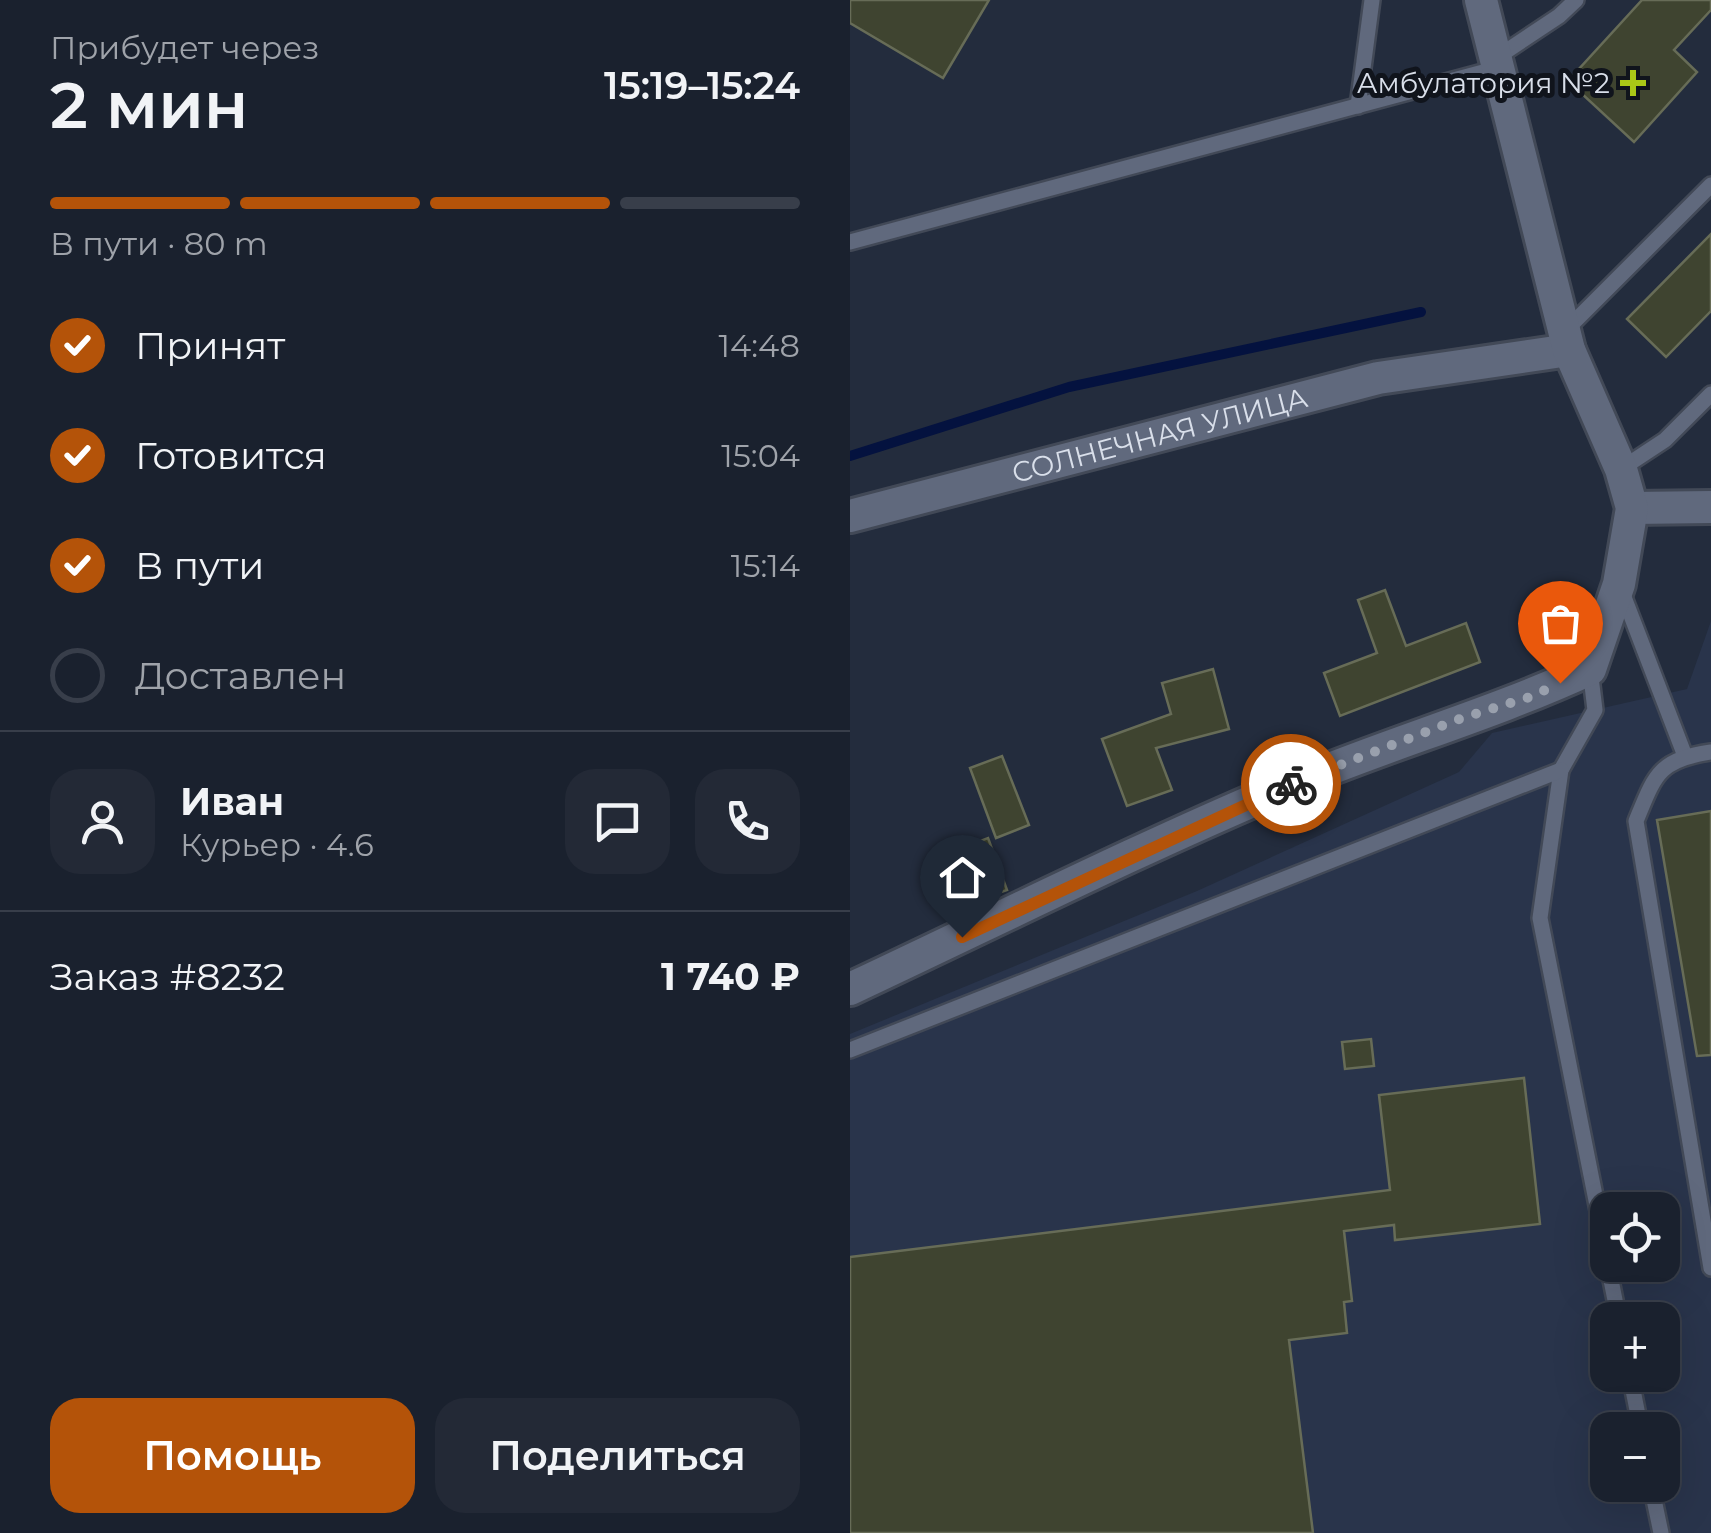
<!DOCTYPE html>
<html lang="ru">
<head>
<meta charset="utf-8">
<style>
	body { margin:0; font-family:Montserrat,sans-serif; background:#232936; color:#f1f3f6; height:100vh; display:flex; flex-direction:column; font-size:38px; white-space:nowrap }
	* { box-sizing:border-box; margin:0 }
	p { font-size:32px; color:#9fa3aa }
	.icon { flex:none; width:55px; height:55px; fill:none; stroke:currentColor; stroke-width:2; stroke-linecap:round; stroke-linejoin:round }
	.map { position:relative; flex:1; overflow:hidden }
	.side { display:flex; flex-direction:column; background:#1a212e; width:850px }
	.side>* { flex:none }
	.fabs { position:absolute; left:740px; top:1192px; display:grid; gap:20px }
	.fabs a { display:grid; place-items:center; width:90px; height:90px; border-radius:20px; background:#1a212e; box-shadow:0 10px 40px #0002,0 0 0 2px #383e4a; font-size:50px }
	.pin { position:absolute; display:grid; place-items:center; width:85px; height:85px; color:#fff; margin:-102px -42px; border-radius:50% 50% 50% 0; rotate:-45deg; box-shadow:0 0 10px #0007 }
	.pin .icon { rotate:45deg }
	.courier { position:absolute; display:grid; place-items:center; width:100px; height:100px; margin:-50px; border:8px solid #b45309; border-radius:50%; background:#fff; color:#222; box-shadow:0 2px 12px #0007 }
	.headline em { font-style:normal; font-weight:600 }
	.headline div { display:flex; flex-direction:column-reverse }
	.headline { display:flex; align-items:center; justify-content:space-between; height:170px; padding:0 50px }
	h1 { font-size:65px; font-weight:600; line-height:75px }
	.bar { display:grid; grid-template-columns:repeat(4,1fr); gap:15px 10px; align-content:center; height:120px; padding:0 50px }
	.bar i { height:12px; border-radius:8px; background:#383e4a }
	.bar .on { background:#b45309 }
	.bar p { grid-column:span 4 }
	.line { display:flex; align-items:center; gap:25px; padding:0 50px; border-top:2px solid #383e4a }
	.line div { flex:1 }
	.round { display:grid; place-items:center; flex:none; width:105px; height:105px; border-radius:30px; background:#232936 }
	ol { padding:0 50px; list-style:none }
	li { display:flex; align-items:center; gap:30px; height:110px }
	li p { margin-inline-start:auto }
	li .icon { padding:10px; border-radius:50%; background:#b45309; color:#fff; stroke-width:4 }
	li:last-child { color:#9fa3aa }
	li i { width:55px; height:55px; border:5px solid #383e4a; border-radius:50% }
	.button { display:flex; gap:20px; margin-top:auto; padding:20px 50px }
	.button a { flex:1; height:115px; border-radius:30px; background:#b45309; color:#fff; font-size:40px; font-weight:600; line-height:115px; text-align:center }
	.button a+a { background:#232936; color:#f1f3f6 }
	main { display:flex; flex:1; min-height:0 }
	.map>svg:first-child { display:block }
</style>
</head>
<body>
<main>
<section class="side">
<div class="headline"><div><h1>2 мин</h1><p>Прибудет через</p></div><em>15:19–15:24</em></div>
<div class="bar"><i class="on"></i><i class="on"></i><i class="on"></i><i></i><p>В пути · 80 m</p></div>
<ol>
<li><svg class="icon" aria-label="check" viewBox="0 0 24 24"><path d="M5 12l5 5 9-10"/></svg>Принят<p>14:48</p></li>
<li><svg class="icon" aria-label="check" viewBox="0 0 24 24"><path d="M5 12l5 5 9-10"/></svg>Готовится<p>15:04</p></li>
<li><svg class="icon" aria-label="check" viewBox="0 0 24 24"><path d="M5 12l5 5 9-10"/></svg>В пути<p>15:14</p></li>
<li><i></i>Доставлен</li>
</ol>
<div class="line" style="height:180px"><a class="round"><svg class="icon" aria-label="person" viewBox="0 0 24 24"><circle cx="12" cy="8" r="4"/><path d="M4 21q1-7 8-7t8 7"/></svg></a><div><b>Иван</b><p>Курьер · 4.6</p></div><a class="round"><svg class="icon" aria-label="chat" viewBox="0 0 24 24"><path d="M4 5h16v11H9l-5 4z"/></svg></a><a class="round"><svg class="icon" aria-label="phone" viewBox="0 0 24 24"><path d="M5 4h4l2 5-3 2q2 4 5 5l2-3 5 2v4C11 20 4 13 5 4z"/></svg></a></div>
<div class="line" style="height:130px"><div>Заказ #8232</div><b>1 740 ₽</b></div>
<div class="button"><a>Помощь</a><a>Поделиться</a></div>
</section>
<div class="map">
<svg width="861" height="1533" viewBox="0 0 861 1533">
	<rect width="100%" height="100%" fill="#232c3d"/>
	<path fill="#29344b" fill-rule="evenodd" d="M 861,621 L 861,1533 L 0,1533 L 0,1034 L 347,891 L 609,772 L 642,733 L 837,689 ZM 758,1210 L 812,1210 L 812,1265 L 758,1265 ZM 758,1320 L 812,1320 L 812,1375 L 758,1375 ZM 758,1430 L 812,1430 L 812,1485 L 758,1485 Z"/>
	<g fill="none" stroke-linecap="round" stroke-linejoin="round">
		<path stroke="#04123f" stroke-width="10" d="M 0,456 L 219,387 L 571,312"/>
	</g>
	<g fill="#3f4430" stroke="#676c57" stroke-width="2.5">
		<path d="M 0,0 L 139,0 L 93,78 L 0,23 Z"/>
		<path d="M 792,0 L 861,0 L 861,10 L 824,50 L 847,72 L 784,142 L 718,81 Z"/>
		<path d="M 861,234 L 861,311 L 816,357 L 777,319 Z"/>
		<path d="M 535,590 L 556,646 L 616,623 L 630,662 L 490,716 L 474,673 L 527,653 L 508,600 Z"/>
		<path d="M 363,669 L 379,729 L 306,748 L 322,790 L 277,806 L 252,739 L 321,714 L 312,683 Z"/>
		<path d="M 152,756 L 179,825 L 146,838 L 120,768 Z"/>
		<path d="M 861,811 L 861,1055 L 847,1056 L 807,820 Z"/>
		<path d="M 138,838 L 157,890 L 112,906 L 93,855 Z"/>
		<path d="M 521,1039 L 524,1066 L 495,1069 L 492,1042 Z"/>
		<path d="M 674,1078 L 690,1224 L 545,1240 L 544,1225 L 494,1231 L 502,1301 L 494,1302 L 497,1333 L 439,1340 L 463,1533 L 0,1533 L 0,1257 L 540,1190 L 529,1095 Z"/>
	</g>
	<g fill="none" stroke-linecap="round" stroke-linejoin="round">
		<defs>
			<g id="lane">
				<path d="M 646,58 L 709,16 L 726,0"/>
				<path d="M 508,106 L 522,0"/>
				<path d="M 0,242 L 648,68"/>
				<path d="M 714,332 L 861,185"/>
				<path d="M 771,469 L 815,440 L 861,394"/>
				<path d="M 772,592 L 835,756"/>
				<path d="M 740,669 L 745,710 L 711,770 L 690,918 L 758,1261"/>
				<path d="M 861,752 C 808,760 805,775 786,821 L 861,1268"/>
				<path d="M 0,1050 L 711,770"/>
				<path d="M 758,1265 L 769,1320"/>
				<path d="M 780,1375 L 791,1430"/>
				<path d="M 801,1485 L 811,1533"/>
			</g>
			<g id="street">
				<path d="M 782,508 L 861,507"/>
				<path id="s1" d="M 0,516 L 528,378 L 719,350"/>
				<path d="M 0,989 C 145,921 288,849 435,787 C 536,744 641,715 740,669 L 769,584 L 782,508 L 771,469 L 719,350 L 631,0"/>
			</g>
		</defs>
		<use href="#lane" stroke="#424957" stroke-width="20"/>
		<use href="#street" stroke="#424957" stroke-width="38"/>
		<use href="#lane" stroke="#60697d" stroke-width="15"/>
		<use href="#street" stroke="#60697d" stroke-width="32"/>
	</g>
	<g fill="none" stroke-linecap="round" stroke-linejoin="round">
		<path stroke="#99a0ad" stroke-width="10" stroke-dasharray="0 18" d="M 441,784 L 612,718 L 680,697 L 710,683"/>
		<path stroke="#b45309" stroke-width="12" d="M 112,937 L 441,784"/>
	</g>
	<path fill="#aac717" stroke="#10141c" stroke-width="4" d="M778 68h10v10h10v10h-10v10h-10v-10h-10v-10h10z"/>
	<g text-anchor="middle" stroke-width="10" stroke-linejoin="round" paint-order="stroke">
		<g font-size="28" fill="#d9dfea" stroke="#10141c" text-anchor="end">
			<text x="760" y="93">Амбулатория №2</text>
		</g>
		<g font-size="28" fill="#d9dfea" stroke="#10141c">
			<text dy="10" stroke="none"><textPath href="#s1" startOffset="320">СОЛНЕЧНАЯ УЛИЦА</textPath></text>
		</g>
	</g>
</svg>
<div class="fabs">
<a><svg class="icon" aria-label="locate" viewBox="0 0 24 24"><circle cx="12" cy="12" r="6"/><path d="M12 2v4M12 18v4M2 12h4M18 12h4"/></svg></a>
<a>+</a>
<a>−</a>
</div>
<div class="pin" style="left:710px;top:683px;background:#ea580c"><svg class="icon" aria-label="bag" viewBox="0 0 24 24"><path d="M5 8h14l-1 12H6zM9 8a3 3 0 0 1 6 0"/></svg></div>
<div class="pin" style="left:112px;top:937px;background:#1f2937"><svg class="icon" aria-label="home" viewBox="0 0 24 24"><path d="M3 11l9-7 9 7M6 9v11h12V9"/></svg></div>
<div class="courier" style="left:441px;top:784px"><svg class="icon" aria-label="bike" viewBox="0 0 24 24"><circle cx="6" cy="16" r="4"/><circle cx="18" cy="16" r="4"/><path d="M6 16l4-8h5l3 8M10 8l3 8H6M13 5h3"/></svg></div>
</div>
</main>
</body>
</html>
